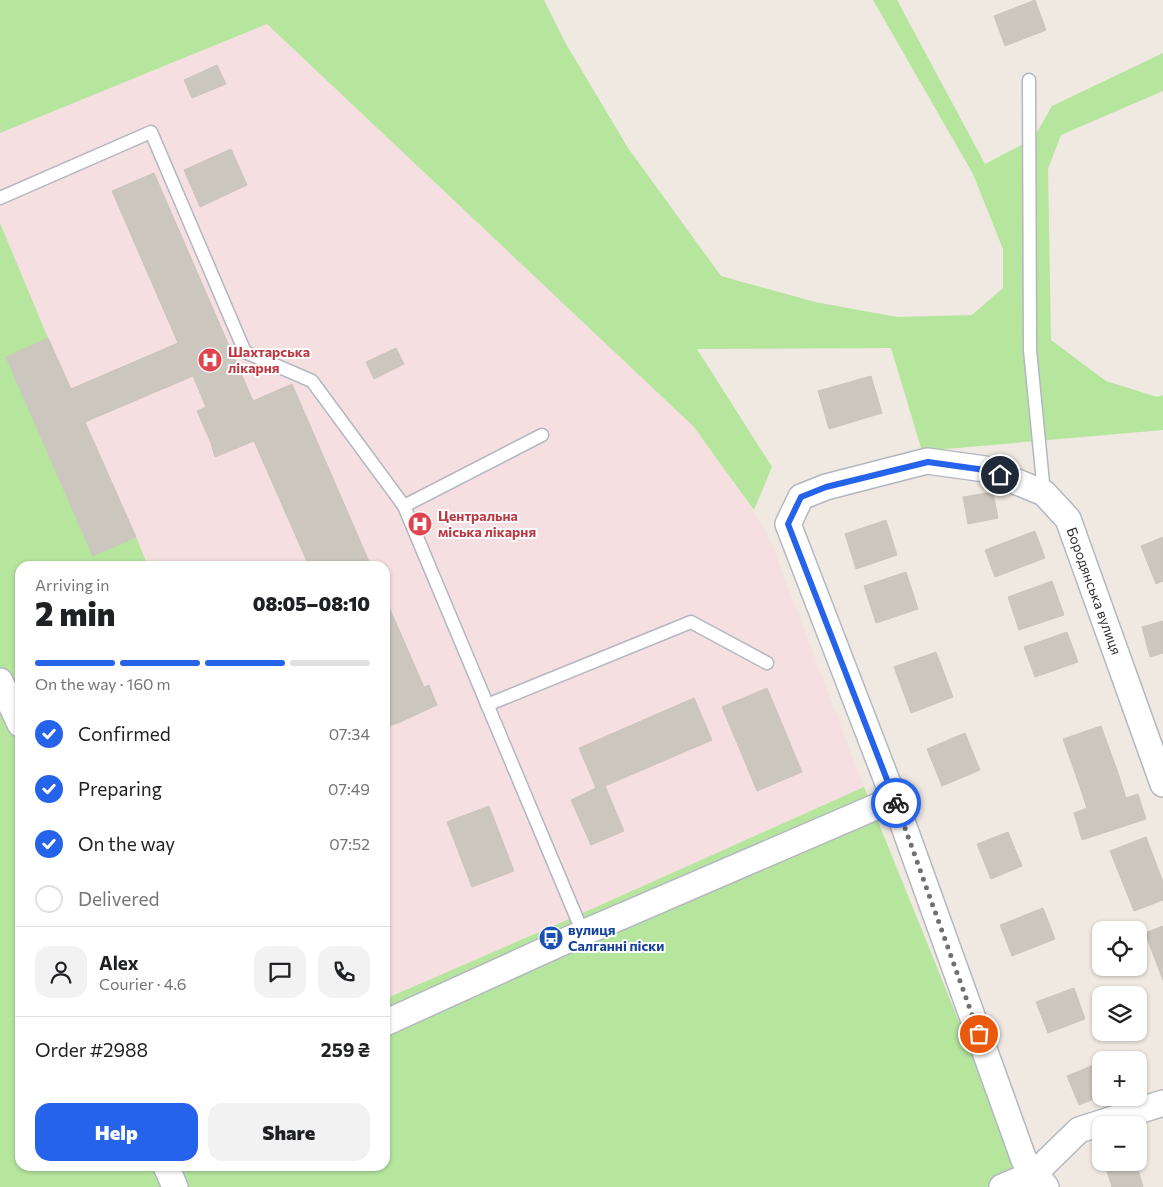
<!DOCTYPE html>
<html lang="en">
<head>
<meta charset="utf-8">
<style>
	body { margin:0; font-family:Commissioner,sans-serif; background:#f2f2f2; color:#202124; height:100vh; display:flex; flex-direction:column; font-size:19px; white-space:nowrap }
	* { box-sizing:border-box; margin:0 }
	p { font-size:16px; color:#757577 }
	.icon { flex:none; width:28px; height:28px; fill:none; stroke:currentColor; stroke-width:2; stroke-linecap:round; stroke-linejoin:round }
	.map { position:relative; flex:1; overflow:hidden }
	.details { position:absolute; left:15px; top:561px; width:375px; height:610px; display:flex; flex-direction:column; background:#fff; border-radius:15px; box-shadow:0 1px 4px #0004 }
	.details>* { flex:none }
	.buttons { position:absolute; left:1092px; top:921px; display:grid; gap:10px }
	.buttons a { display:grid; place-items:center; width:55px; height:55px; border-radius:10px; background:#fff; box-shadow:0 1px 4px #0004; font-size:25px }
	.pin { position:absolute; display:grid; place-items:center; width:42px; height:42px; color:#fff; margin:-21px; border:2px solid #fff; border-radius:50%; box-shadow:0 1px 5px #0007 }
	.courier { position:absolute; display:grid; place-items:center; width:50px; height:50px; margin:-25px; border:4px solid #2563eb; border-radius:50%; background:#fff; color:#222; box-shadow:0 1px 6px #0007 }
	.headline em { font-style:normal; font-weight:800 }
	.headline div { display:flex; flex-direction:column-reverse }
	.headline { display:flex; align-items:center; justify-content:space-between; height:85px; padding:0 20px }
	h1 { font-size:32px; font-weight:800; line-height:38px }
	.bar { display:grid; grid-template-columns:repeat(4,1fr); gap:8px 5px; align-content:center; height:60px; padding:0 20px }
	.bar i { height:6px; border-radius:4px; background:#e0e0e0 }
	.bar .selected { background:#2563eb }
	.bar p { grid-column:span 4 }
	.line { display:flex; align-items:center; gap:12px; padding:0 20px; border-top:1px solid #e0e0e0 }
	.line div { flex:1 }
	.round { display:grid; place-items:center; flex:none; width:52px; height:52px; border-radius:15px; background:#f2f2f2 }
	ol { padding:0 20px; list-style:none }
	li { display:flex; align-items:center; gap:15px; height:55px }
	li p { margin-inline-start:auto }
	li .icon { padding:5px; border-radius:50%; background:#2563eb; color:#fff; stroke-width:4 }
	li:last-child { color:#757577 }
	li i { width:28px; height:28px; border:2px solid #e0e0e0; border-radius:50% }
	.action { display:flex; gap:10px; margin-top:auto; padding:10px 20px }
	.action a { flex:1; height:58px; border-radius:15px; background:#2563eb; color:#fff; font-size:20px; font-weight:800; line-height:58px; text-align:center }
	.action a+a { background:#f2f2f2; color:#202124 }
	.map>svg:first-child { display:block }
</style>
</head>
<body>
<div class="map">
<svg width="1163" height="1187" viewBox="0 0 1163 1187">
	<rect width="100%" height="100%" fill="#efe9e1"/>
	<path fill="#f5dfe0" d="M 267,24 L 693,426 L 753,510 L 771,542 L 864,787 L 576,916 L 385,999 L 385,566 L 148,566 L 136,538 L 93,556 L 6,357 L 48,338 L 0,223 L 0,133 Z"/>
	<g fill="#b6e59e">
		<path d="M 0,0 L 544,0 L 566,44 L 628,148 L 721,276 L 815,302 L 897,317 L 972,315 L 1003,288 L 1003,249 L 973,174 L 873,0 L 897,0 L 985,164 L 1033,139 L 1052,106 L 1163,53 L 1163,91 L 1061,135 L 1048,169 L 1051,340 L 1106,381 L 1157,397 L 1163,395 L 1163,430 L 922,451 L 891,348 L 697,349 L 772,467 L 754,510 L 693,426 L 267,24 L 0,133 Z"/>
		<path d="M 0,223 L 48,338 L 6,357 L 93,556 L 136,537 L 148,566 L 20,566 L 20,1166 L 385,1166 L 385,999 L 576,916 L 864,787 L 1017,1165 L 1034,1187 L 0,1187 Z"/>
	</g>
	<g fill="#cbc7bf" stroke="#cbc5ba">
		<path d="M 1035,0 L 1046,30 L 1005,46 L 994,16 Z"/>
		<path d="M 217,65 L 226,84 L 192,98 L 184,80 Z"/>
		<path d="M 231,149 L 247,185 L 200,207 L 184,170 Z"/>
		<path d="M 154,173 L 253,401 L 292,384 L 371,566 L 309,566 L 254,441 L 215,457 L 211,443 L 197,411 L 206,407 L 193,376 L 85,422 L 136,537 L 93,556 L 6,357 L 48,338 L 71,389 L 178,343 L 112,191 Z"/>
		<path d="M 396,348 L 404,364 L 374,379 L 366,362 Z"/>
		<path d="M 871,376 L 882,413 L 829,429 L 818,391 Z"/>
		<path d="M 993,492 L 998,518 L 968,524 L 963,497 Z"/>
		<path d="M 886,520 L 897,555 L 856,569 L 845,534 Z"/>
		<path d="M 1035,531 L 1045,558 L 995,577 L 985,550 Z"/>
		<path d="M 1163,537 L 1163,581 L 1156,584 L 1141,546 Z"/>
		<path d="M 906,572 L 918,609 L 876,623 L 864,586 Z"/>
		<path d="M 1052,581 L 1064,615 L 1019,630 L 1008,597 Z"/>
		<path d="M 385,598 L 424,687 L 429,685 L 437,705 L 398,723 L 385,727 Z"/>
		<path d="M 1163,621 L 1163,653 L 1150,657 L 1142,627 Z"/>
		<path d="M 1067,632 L 1078,662 L 1035,677 L 1024,647 Z"/>
		<path d="M 936,652 L 953,697 L 911,713 L 894,667 Z"/>
		<path d="M 767,688 L 802,772 L 757,791 L 722,707 Z"/>
		<path d="M 694,698 L 712,740 L 605,786 L 624,831 L 591,845 L 571,800 L 596,788 L 579,748 Z"/>
		<path d="M 1101,726 L 1117,770 L 1079,784 L 1063,739 Z"/>
		<path d="M 965,733 L 980,770 L 942,786 L 927,749 Z"/>
		<path d="M 1117,770 L 1126,798 L 1138,794 L 1146,819 L 1082,840 L 1074,813 L 1087,808 L 1079,784 Z"/>
		<path d="M 489,806 L 514,871 L 472,887 L 447,822 Z"/>
		<path d="M 1008,832 L 1022,866 L 991,879 L 977,844 Z"/>
		<path d="M 1146,837 L 1163,882 L 1163,900 L 1134,911 L 1110,851 Z"/>
		<path d="M 1043,908 L 1055,939 L 1012,956 L 1000,925 Z"/>
		<path d="M 1163,926 L 1163,980 L 1145,933 Z"/>
		<path d="M 1074,988 L 1085,1019 L 1048,1033 L 1036,1002 Z"/>
		<path d="M 1101,1062 L 1101,1096 L 1079,1105 L 1067,1076 Z"/>
		<path d="M 1104,1162 L 1136,1162 L 1143,1187 L 1112,1187 Z"/>
	</g>
	<g fill="none" stroke-linecap="round" stroke-linejoin="round">
		<defs>
			<g id="lane">
				<path d="M 1029,80 L 1030,350 L 1044,493"/>
				<path d="M 0,198 L 151,132 L 245,352 L 312,381 L 404,506 L 583,933"/>
				<path d="M 404,506 L 542,435"/>
				<path d="M 487,705 L 691,622 L 767,663"/>
			</g>
			<g id="street">
				<path d="M 0,681 L 20,724"/>
				<path d="M 385,1023 L 583,933 L 894,799"/>
				<path d="M 166,1166 L 175,1187"/>
				<path d="M 1002,1187 L 1035,1173 L 1079,1130 L 1163,1103"/>
				<path d="M 1046,1187 L 1024,1160 L 894,799 L 788,524 L 801,497 L 826,487 L 927,461 L 985,469 L 1044,493 L 1068,519 L 1163,784"/>
			</g>
		</defs>
		<use href="#lane" stroke="#b4b7c1" stroke-width="15"/>
		<use href="#street" stroke="#b4b7c1" stroke-width="28"/>
		<use href="#lane" stroke="#fff" stroke-width="12"/>
		<use href="#street" stroke="#fff" stroke-width="25"/>
	</g>
	<g fill="none" stroke-linecap="round" stroke-linejoin="round">
		<path stroke="#726f6d" stroke-width="5" stroke-dasharray="0 9" d="M 896,803 L 979,1034"/>
		<path stroke="#2563eb" stroke-width="6" d="M 896,803 L 788,524 L 801,497 L 826,487 L 928,462 L 985,470 L 1000,475"/>
	</g>
	<defs>
		<symbol id="hospital-disc" viewBox="-11 -11 22 22"><circle r="9.5" fill="#e0444e" stroke="#fff"/><path d="M-5-5h3v3.5h4V-5h3V5h-3V1.5h-4V5h-3Z" fill="#fff"/></symbol>
		<symbol id="bus-disc" viewBox="-11 -11 22 22"><circle r="9.5" fill="#1a4fb4" stroke="#fff"/><path d="M-5-6H5V4H4V6H2V4H-2V6H-4V4H-5ZM-3.5-4V0h7V-4ZM-3.5 1.2v1.5H-2V1.2ZM2 1.2v1.5H3.5V1.2Z" fill="#fff"/></symbol>
	</defs>
	<g fill-rule="evenodd">
		<use href="#hospital-disc" x="196" y="346" width="28" height="28"/>
		<use href="#hospital-disc" x="406" y="510" width="28" height="28"/>
		<use href="#bus-disc" x="537" y="924" width="28" height="28"/>
	</g>
	<g text-anchor="middle" stroke-width="4" stroke-linejoin="round" paint-order="stroke">
		<g font-size="14" font-weight="bold" fill="#be3a42" stroke="#fff" text-anchor="start">
			<text x="228" y="357">Шахтарська<tspan x="228" dy="16">лікарня</tspan></text>
			<text x="438" y="521">Центральна<tspan x="438" dy="16">міська лікарня</tspan></text>
		</g>
		<g font-size="14" fill="#2e2e2e" stroke="#fff">
			<text transform="translate(1094 591) rotate(70)" y="5">Бородянська вулиця</text>
		</g>
		<g font-size="14" font-weight="bold" fill="#164399" stroke="#fff" text-anchor="start">
			<text x="568" y="935">вулиця<tspan x="568" dy="16">Салганні піски</tspan></text>
		</g>
	</g>
</svg>
<div class="buttons">
<a><svg class="icon" aria-label="locate" viewBox="0 0 24 24"><circle cx="12" cy="12" r="6"/><path d="M12 2v4M12 18v4M2 12h4M18 12h4"/></svg></a>
<a><svg class="icon" aria-label="layers" viewBox="0 0 24 24"><path d="M12 4l9 5-9 5-9-5zM3 14l9 5 9-5"/></svg></a>
<a>+</a>
<a>−</a>
</div>
<div class="pin" style="left:979px;top:1034px;background:#ea580c"><svg class="icon" aria-label="bag" viewBox="0 0 24 24"><path d="M5 8h14l-1 12H6zM9 8a3 3 0 0 1 6 0"/></svg></div>
<div class="pin" style="left:1000px;top:475px;background:#1f2937"><svg class="icon" aria-label="home" viewBox="0 0 24 24"><path d="M3 11l9-7 9 7M6 9v11h12V9"/></svg></div>
<div class="courier" style="left:896px;top:803px"><svg class="icon" aria-label="bike" viewBox="0 0 24 24"><circle cx="6" cy="16" r="4"/><circle cx="18" cy="16" r="4"/><path d="M6 16l4-8h5l3 8M10 8l3 8H6M13 5h3"/></svg></div>
<section class="details">
<div class="headline"><div><h1>2 min</h1><p>Arriving in</p></div><em>08:05–08:10</em></div>
<div class="bar"><i class="selected"></i><i class="selected"></i><i class="selected"></i><i></i><p>On the way · 160 m</p></div>
<ol>
<li><svg class="icon" aria-label="check" viewBox="0 0 24 24"><path d="M5 12l5 5 9-10"/></svg>Confirmed<p>07:34</p></li>
<li><svg class="icon" aria-label="check" viewBox="0 0 24 24"><path d="M5 12l5 5 9-10"/></svg>Preparing<p>07:49</p></li>
<li><svg class="icon" aria-label="check" viewBox="0 0 24 24"><path d="M5 12l5 5 9-10"/></svg>On the way<p>07:52</p></li>
<li><i></i>Delivered</li>
</ol>
<div class="line" style="height:90px"><a class="round"><svg class="icon" aria-label="person" viewBox="0 0 24 24"><circle cx="12" cy="8" r="4"/><path d="M4 21q1-7 8-7t8 7"/></svg></a><div><b>Alex</b><p>Courier · 4.6</p></div><a class="round"><svg class="icon" aria-label="chat" viewBox="0 0 24 24"><path d="M4 5h16v11H9l-5 4z"/></svg></a><a class="round"><svg class="icon" aria-label="phone" viewBox="0 0 24 24"><path d="M5 4h4l2 5-3 2q2 4 5 5l2-3 5 2v4C11 20 4 13 5 4z"/></svg></a></div>
<div class="line" style="height:65px"><div>Order #2988</div><b>259 ₴</b></div>
<div class="action"><a>Help</a><a>Share</a></div>
</section>
</div>
</body>
</html>
